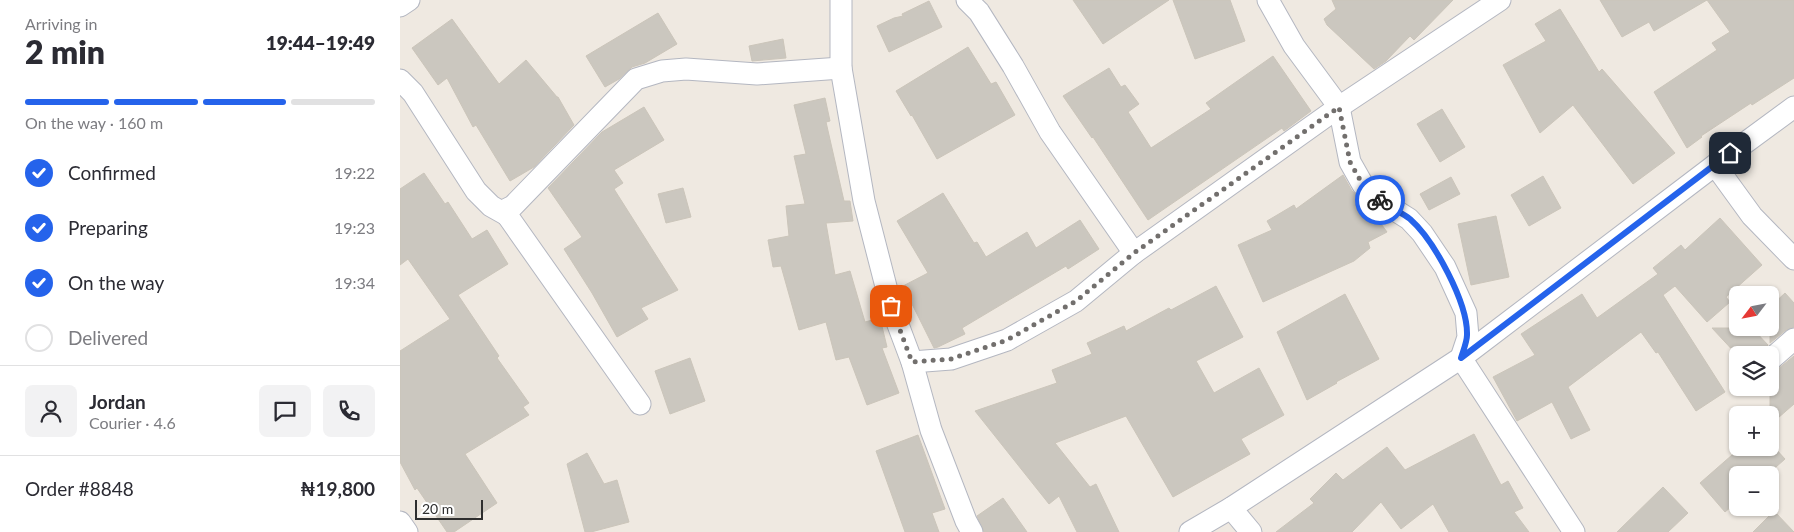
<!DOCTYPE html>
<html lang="en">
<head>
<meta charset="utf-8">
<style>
	body { margin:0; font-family:Lato,sans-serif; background:#f2f2f3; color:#2b2b33; height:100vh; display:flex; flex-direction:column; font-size:19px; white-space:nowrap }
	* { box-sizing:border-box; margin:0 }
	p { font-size:16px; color:#7c7c81 }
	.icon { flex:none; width:28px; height:28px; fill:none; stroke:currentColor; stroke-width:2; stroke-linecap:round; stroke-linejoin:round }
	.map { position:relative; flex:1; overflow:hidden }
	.panel { display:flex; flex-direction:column; background:#fff; width:400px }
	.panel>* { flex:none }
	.needle { width:32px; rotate:238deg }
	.fabs { position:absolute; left:1329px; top:286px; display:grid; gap:10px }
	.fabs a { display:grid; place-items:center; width:50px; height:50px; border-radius:8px; background:#fff; box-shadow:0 1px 4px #0004; font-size:25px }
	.scale { position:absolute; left:15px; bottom:12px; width:68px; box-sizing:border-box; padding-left:5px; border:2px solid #2e2e2e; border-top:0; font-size:14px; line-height:18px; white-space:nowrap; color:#2e2e2e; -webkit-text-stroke:4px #fff; paint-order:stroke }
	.pin { position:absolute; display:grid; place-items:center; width:42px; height:42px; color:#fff; margin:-21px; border-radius:10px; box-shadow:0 2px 8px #0006 }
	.courier { position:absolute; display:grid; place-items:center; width:50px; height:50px; margin:-25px; border:4px solid #2563eb; border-radius:50%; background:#fff; color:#222; box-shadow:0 1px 6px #0007 }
	.head em { font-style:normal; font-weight:800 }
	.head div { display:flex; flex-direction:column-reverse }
	.head { display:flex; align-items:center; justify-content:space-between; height:85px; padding:0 25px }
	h1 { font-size:32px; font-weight:800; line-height:38px }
	.bar { display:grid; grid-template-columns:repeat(4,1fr); gap:8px 5px; align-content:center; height:60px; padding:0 25px }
	.bar i { height:6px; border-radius:4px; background:#e1e1e2 }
	.bar .active { background:#2563eb }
	.bar p { grid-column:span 4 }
	.line { display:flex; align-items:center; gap:12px; padding:0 25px; border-top:1px solid #e1e1e2 }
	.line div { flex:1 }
	.round { display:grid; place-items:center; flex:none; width:52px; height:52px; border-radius:8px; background:#f2f2f3 }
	ol { padding:0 25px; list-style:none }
	li { display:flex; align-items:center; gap:15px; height:55px }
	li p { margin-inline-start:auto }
	li .icon { padding:5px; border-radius:50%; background:#2563eb; color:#fff; stroke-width:4 }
	li:last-child { color:#7c7c81 }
	li i { width:28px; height:28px; border:2px solid #e1e1e2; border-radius:50% }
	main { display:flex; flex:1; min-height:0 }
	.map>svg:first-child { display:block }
</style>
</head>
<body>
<main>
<section class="panel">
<div class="head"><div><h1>2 min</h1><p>Arriving in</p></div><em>19:44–19:49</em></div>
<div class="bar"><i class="active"></i><i class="active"></i><i class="active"></i><i></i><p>On the way · 160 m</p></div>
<ol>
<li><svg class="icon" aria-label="check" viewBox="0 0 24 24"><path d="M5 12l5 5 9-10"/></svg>Confirmed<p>19:22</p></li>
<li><svg class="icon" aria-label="check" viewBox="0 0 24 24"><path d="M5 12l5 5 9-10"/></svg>Preparing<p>19:23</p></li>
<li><svg class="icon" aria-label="check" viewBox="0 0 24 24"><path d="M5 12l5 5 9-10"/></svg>On the way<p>19:34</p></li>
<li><i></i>Delivered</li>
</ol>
<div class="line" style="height:90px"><a class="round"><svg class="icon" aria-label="person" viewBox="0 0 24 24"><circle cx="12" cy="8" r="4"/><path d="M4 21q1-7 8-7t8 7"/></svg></a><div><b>Jordan</b><p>Courier · 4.6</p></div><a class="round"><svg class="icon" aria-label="chat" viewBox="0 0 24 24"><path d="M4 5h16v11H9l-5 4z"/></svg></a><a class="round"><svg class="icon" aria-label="phone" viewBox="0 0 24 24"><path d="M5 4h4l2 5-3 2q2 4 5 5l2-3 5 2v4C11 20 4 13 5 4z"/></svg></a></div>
<div class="line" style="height:65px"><div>Order #8848</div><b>₦19,800</b></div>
</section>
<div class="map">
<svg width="1394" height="532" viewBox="0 0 1394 532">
	<rect width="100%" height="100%" fill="#efe9e1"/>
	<g fill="#cbc7bf" stroke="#cbc5ba">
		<path d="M 673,0 L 769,0 L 703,44 Z"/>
		<path d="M 773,0 L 830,0 L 845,41 L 795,59 Z"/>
		<path d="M 932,0 L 1053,0 L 1014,40 L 1010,36 L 986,61 L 974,69 L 927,25 L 924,19 L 936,9 Z"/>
		<path d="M 1200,0 L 1307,0 L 1254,31 L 1249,22 L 1222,37 Z"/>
		<path d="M 1307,0 L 1394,0 L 1394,78 L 1352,105 L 1351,103 L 1301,136 L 1302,137 L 1287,148 L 1254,92 L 1317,50 L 1312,43 L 1330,32 Z"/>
		<path d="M 529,1 L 542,27 L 489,52 L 477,26 L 494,18 L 503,16 L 502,14 Z"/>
		<path d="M 1160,9 L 1199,72 L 1202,69 L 1275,153 L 1233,184 L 1173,105 L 1140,133 L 1103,65 L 1146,41 L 1135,24 Z"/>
		<path d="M 258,13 L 277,44 L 245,63 L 232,67 L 219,79 L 205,87 L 186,56 Z"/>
		<path d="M 52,19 L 99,84 L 126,60 L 157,97 L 158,97 L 174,125 L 134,167 L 110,181 L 76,125 L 73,127 L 47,78 L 38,85 L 12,48 Z"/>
		<path d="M 383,39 L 386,58 L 352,61 L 349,46 Z"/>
		<path d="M 568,47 L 591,84 L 596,82 L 615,115 L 537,159 L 512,115 L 511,116 L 496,91 Z"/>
		<path d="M 873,56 L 911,111 L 884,131 L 882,128 L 748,220 L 693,137 L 692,138 L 663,96 L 709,68 L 721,87 L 725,85 L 739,104 L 728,112 L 751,148 L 811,109 L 806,103 Z"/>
		<path d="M 425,98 L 430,121 L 426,122 L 444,201 L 450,201 L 453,221 L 426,223 L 435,275 L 450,271 L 465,322 L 480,318 L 487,347 L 482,348 L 499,393 L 467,405 L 449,357 L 436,360 L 426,322 L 399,330 L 381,266 L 373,267 L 368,240 L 389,236 L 386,206 L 405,204 L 394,156 L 406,154 L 394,105 Z"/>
		<path d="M 244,107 L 264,140 L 214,170 L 223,183 L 214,189 L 278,290 L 241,308 L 248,319 L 217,337 L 192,293 L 164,249 L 182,237 L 148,188 L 202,132 Z"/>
		<path d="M 1042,109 L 1065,147 L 1040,162 L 1017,124 Z"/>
		<path d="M 24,173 L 45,204 L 48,202 L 72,239 L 87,230 L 108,264 L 58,295 L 99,356 L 97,358 L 129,403 L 123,407 L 129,415 L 65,454 L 97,503 L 54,532 L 47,532 L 17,488 L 15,490 L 0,462 L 0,351 L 50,319 L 8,259 L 0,265 L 0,189 Z"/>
		<path d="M 943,175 L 952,191 L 968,206 L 987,232 L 968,242 L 970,248 L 954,261 L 863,302 L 838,245 L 872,230 L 867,221 L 894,205 L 896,209 Z"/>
		<path d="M 1143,176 L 1161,208 L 1129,226 L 1111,195 Z"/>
		<path d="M 1051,177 L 1060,194 L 1029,210 L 1020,194 Z"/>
		<path d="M 283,188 L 291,217 L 266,223 L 258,194 Z"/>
		<path d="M 543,193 L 574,243 L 577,242 L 586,257 L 627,232 L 636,248 L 680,220 L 699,249 L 668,269 L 666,266 L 562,328 L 565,334 L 538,347 L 534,348 L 503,286 L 528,273 L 497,221 Z"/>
		<path d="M 1096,216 L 1109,277 L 1071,285 L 1058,224 Z"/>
		<path d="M 1320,218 L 1362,265 L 1326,297 L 1330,302 L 1307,322 L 1275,286 L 1263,295 L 1325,392 L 1296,411 L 1258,352 L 1256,353 L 1241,332 L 1168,387 L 1190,430 L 1171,439 L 1152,402 L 1117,421 L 1093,377 L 1135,355 L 1121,334 L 1182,294 L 1197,318 L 1258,274 L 1253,268 L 1281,245 L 1285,250 Z"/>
		<path d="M 816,286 L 843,337 L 796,361 L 814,393 L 859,368 L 884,415 L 841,439 L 850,454 L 773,497 L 726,416 L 655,443 L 690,487 L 696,484 L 719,532 L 677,532 L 659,496 L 649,504 L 575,411 L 657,383 L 652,370 L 692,354 L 687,343 L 724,326 L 726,331 L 769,308 L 771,310 Z"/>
		<path d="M 1385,293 L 1394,303 L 1394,327 L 1386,330 L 1370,343 L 1370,307 Z"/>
		<path d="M 945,294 L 979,359 L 936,382 L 937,383 L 907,400 L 877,332 Z"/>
		<path d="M 1312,328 L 1352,328 L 1368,345 L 1359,355 L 1338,356 Z"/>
		<path d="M 1394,356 L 1394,404 L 1370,425 L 1370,392 L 1366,388 L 1370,388 L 1370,372 L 1378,369 Z"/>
		<path d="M 290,358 L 305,401 L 270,414 L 255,371 Z"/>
		<path d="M 1074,434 L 1101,485 L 1108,481 L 1123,508 L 1114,512 L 1129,532 L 1049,532 L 1033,504 L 1001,529 L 981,502 L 952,532 L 876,532 L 914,503 L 910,499 L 936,473 L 943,480 L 987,447 L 1005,470 Z"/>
		<path d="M 518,435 L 545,509 L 532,513 L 539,532 L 505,532 L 476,451 Z"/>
		<path d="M 1340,448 L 1375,448 L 1385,459 L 1367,475 L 1338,475 L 1338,501 L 1325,512 L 1300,483 Z"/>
		<path d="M 187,453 L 204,484 L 217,480 L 229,522 L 191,532 L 185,532 L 167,464 Z"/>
		<path d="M 1263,487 L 1288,513 L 1268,532 L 1217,532 Z"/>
		<path d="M 603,498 L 627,532 L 584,532 L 577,516 Z"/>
		<path d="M 1374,511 L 1394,532 L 1353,532 Z"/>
	</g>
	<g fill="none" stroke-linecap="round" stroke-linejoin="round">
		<defs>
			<g id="minor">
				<path d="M 441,0 L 441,68 L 464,201 L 491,306 L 512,362 L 531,430 L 566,521 L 572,532"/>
				<path d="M 567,0 L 579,12 L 613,66 L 650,132 L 734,253"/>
				<path d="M 868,0 L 894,46 L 939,107 L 950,162 L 963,185 L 982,202 L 1009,219 L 1022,233 L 1045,267 L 1066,313 L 1068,337 L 1061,358 L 1174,532"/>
				<path d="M 0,6 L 9,0"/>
				<path d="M 0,80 L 13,93 L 76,191 L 91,206 L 107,215 L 107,209 L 113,206 L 236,79 L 262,71 L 286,69 L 357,74 L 441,68"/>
				<path d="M 1315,165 L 1352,216 L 1394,259"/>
				<path d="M 107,215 L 240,404"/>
				<path d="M 1370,360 L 1394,339"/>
				<path d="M 512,362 L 551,359 L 607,340 L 676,301 L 734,253 L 939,107 L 1100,0"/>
				<path d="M 831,508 L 851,532"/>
				<path d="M 0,522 L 7,532"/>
				<path d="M 790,532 L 831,508 L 1061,358 L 1315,165 L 1394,107"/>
			</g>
		</defs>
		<use href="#minor" stroke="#b4b7c1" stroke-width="23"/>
		<use href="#minor" stroke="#fff" stroke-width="21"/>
	</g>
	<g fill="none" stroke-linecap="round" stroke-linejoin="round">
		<path stroke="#726f6d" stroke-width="5" stroke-dasharray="0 9" d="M 491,306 L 512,362 L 551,359 L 607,340 L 676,301 L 734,253 L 939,107 L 950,162 L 963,185 L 980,200"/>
		<path stroke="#2563eb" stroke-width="6" d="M 980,200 C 989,208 1001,212 1010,219 C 1034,240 1068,303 1067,335 C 1067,342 1063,351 1061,358 L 1330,153"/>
	</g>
</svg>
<div class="fabs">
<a><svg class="needle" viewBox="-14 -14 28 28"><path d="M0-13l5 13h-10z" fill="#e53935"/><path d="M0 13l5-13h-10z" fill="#7c7c81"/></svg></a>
<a><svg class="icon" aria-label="layers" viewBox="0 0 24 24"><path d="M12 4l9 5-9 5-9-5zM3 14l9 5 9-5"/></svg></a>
<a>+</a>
<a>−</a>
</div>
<div class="scale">20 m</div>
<div class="pin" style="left:491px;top:306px;background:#ea580c"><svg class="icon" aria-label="bag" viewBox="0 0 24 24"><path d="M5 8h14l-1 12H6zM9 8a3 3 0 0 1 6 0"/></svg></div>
<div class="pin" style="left:1330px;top:153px;background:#1f2937"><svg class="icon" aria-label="home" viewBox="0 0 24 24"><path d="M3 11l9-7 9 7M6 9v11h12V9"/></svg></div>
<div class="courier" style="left:980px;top:200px"><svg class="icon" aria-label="bike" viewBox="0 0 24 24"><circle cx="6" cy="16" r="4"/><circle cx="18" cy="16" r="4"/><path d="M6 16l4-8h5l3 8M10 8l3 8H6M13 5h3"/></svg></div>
</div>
</main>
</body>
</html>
